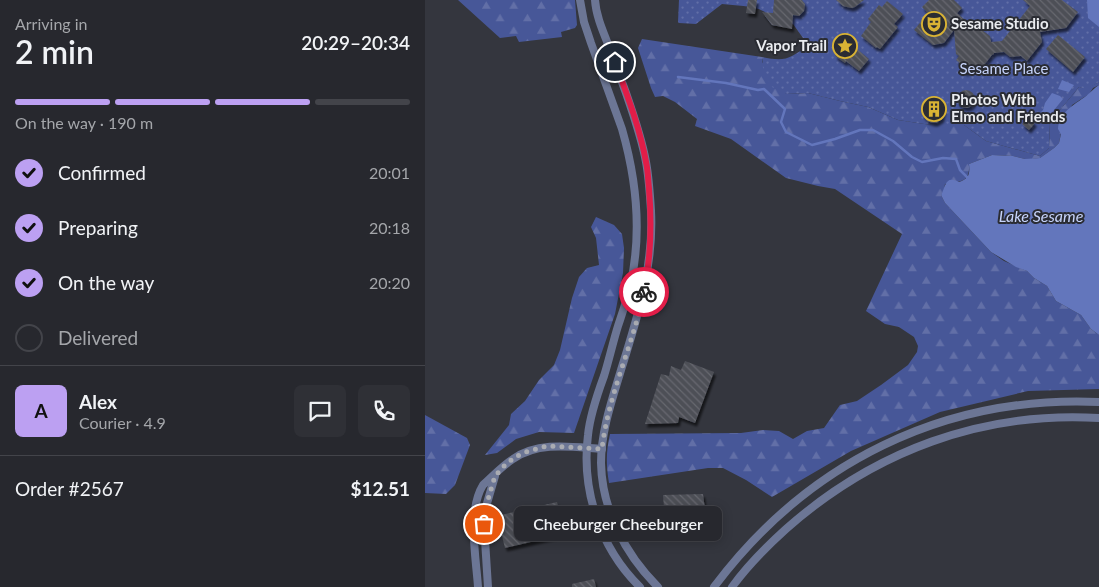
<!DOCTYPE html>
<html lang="en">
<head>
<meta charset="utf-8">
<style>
	body { margin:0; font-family:Lato,sans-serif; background:#2f3036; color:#f1f3f6; height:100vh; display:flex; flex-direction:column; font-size:19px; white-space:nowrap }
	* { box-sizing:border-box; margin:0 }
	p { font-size:16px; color:#a4a6aa }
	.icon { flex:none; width:28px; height:28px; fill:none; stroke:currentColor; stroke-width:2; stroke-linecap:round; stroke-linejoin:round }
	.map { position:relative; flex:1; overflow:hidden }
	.panel { display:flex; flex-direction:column; background:#27282e; width:425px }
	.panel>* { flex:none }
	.pin { position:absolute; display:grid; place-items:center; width:42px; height:42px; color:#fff; margin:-21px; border:2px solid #fff; border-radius:50%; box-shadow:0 1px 5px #0007 }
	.courier { position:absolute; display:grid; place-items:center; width:50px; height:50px; margin:-25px; border:4px solid #e11d48; border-radius:50%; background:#fff; color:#222; box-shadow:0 1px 6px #0007 }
	.bubble { position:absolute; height:35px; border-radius:8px; background:#27282e; box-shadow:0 2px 12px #0003,0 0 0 1px #43444a; font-size:16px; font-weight:600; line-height:35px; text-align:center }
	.summary em { font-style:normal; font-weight:600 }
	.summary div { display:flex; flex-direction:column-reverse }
	.summary { display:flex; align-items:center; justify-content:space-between; height:85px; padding:0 15px }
	h1 { font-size:32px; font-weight:600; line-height:38px }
	.bar { display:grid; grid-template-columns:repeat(4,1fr); gap:8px 5px; align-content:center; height:60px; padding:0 15px }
	.bar i { height:6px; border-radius:4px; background:#43444a }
	.bar .active { background:#bca0f2 }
	.bar p { grid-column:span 4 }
	.line { display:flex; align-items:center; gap:12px; padding:0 15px; border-top:1px solid #43444a }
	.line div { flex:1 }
	.round { display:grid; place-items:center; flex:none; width:52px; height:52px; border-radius:8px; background:#2f3036 }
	ol { padding:0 15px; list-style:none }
	li { display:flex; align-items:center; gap:15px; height:55px }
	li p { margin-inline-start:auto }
	li .icon { padding:5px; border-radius:50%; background:#bca0f2; color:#111; stroke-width:4 }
	li:last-child { color:#a4a6aa }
	li i { width:28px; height:28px; border:2px solid #43444a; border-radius:50% }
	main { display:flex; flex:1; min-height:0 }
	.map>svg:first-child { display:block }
</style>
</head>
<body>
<main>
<section class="panel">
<div class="summary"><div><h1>2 min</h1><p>Arriving in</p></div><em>20:29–20:34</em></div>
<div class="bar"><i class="active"></i><i class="active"></i><i class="active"></i><i></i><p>On the way · 190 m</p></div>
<ol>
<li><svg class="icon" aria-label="check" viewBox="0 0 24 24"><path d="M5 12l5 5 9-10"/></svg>Confirmed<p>20:01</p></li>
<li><svg class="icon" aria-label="check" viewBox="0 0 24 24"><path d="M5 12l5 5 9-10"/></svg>Preparing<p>20:18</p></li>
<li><svg class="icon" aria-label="check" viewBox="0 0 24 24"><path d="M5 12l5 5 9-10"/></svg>On the way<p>20:20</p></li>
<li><i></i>Delivered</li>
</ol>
<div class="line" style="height:90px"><b class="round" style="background:#bca0f2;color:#111">A</b><div><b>Alex</b><p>Courier · 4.9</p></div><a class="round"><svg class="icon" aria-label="chat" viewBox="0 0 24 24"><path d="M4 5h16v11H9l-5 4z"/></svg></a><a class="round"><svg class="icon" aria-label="phone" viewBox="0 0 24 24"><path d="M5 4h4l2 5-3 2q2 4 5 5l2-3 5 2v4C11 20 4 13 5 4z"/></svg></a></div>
<div class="line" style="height:65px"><div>Order #2567</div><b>$12.51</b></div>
</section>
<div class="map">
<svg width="674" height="587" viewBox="0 0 674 587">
	<defs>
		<pattern id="forest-firs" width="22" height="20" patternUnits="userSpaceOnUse" patternTransform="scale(1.25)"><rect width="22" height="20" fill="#475798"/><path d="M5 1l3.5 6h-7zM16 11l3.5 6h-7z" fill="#626fa7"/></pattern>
		<pattern id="park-dots" width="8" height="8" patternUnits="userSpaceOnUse" patternTransform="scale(1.25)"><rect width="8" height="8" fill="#475798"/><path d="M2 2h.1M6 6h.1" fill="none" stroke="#626fa7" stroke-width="1.8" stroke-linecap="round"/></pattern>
		<pattern id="building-back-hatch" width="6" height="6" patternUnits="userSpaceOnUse" patternTransform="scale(1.25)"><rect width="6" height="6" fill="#4d4f57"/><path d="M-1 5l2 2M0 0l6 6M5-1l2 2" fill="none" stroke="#67686f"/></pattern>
		<filter id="shadow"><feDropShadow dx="2" dy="3.5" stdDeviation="1" flood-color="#0009"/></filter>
	</defs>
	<rect width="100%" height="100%" fill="#34363e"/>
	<g fill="url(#forest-firs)">
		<path d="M 33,0 L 150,0 L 152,25 L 150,28 L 136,32 L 137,37 L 94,42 L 91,36 L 75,38 Z"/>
		<path d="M 217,39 L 337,57 L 337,62 L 361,94 L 383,93 L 415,101 L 443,107 L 473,120 L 506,125 L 539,125 L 561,141 L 615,156 L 624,148 L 625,122 L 654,87 L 662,88 L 674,82 L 674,85 L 668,88 L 664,94 L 647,105 L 636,133 L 634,143 L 629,148 L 615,158 L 607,159 L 600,159 L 588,156 L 567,155 L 544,164 C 545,183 536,181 520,184 L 519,190 L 516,195 L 520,203 L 566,252 L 579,261 L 602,271 L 609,278 L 622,286 L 631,301 L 656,315 L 666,329 L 674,335 L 674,389 L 603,391 L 515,412 L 426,451 L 347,497 L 321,480 L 298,468 L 283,468 L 184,483 C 181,465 181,451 185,434 L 316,433 L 338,430 L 354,431 L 368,439 L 382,431 L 399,428 L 415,405 L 432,401 L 456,385 L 483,365 L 492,352 L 493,346 L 489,337 L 474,327 L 460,324 L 441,311 L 477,234 L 410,189 L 393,186 L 361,178 L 306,139 L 270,126 L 272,119 L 250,102 L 238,96 L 230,97 L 226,88 L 213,48 Z"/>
		<path d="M 171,217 L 189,225 L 197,234 L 199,248 L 198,273 L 190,314 L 149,433 L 114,432 L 91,439 L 72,453 L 60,455 L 84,425 L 86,414 L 100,401 L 114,380 L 129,365 L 135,350 L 147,298 L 154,277 L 162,268 L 174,265 L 171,238 L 166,227 Z"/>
		<path d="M 0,415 L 42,438 L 45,445 L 30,485 L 21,494 L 0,493 Z"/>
	</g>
	<path fill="url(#park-dots)" d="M 254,0 L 674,0 L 674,82 L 662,89 L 654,87 L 625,122 L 624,148 L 615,156 L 561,141 L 539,125 L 506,125 L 473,120 L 443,107 L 415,101 L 383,93 L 361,94 L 347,87 L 343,80 L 338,68 L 337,57 C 360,62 365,59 383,45 L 368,24 L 358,27 L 347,25 L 340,16 L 340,12 C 328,5 311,6 297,4 L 271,24 L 254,23 L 253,22 Z"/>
	<g fill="#6376bc">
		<path d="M 662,0 L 674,0 L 674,27 L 663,18 Z"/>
		<path d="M 637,80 L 649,85 L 644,92 L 633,89 Z"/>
		<path d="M 674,85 L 674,335 L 666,329 L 656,315 L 631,301 L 622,286 L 609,278 L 602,271 L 591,267 L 566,252 L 520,203 L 516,195 C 521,186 520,175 534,182 C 544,178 545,175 544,164 L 567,155 L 588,156 L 600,159 L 615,158 L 629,148 L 634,143 L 636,134 L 633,129 C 634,112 649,105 661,96 C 666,92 669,88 674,85 Z"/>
		<path d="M 627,93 L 635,96 L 638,99 L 621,120 L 614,114 L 618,110 L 620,103 Z"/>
	</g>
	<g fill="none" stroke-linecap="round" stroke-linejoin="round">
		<path stroke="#6376bc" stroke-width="2.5" d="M 253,77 L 301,83 L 333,90 L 339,89 L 360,109 L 356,122 L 361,132 L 387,145 L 410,139 L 435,130 L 448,130 L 468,141 L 487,157 L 497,162 L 518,158 L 531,159 L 535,170 L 542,177"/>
	</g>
	<g fill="url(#building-back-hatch)" filter="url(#shadow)">
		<path d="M 323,0 L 332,0 L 330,14 L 321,13 Z"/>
		<path d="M 349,0 L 377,0 L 380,4 L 379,11 L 374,16 L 368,15 L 367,29 L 347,25 L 337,12 L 348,13 Z"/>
		<path d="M 411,0 L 439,0 L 430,7 L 426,8 L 418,6 Z"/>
		<path d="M 504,0 L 529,0 L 537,8 L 532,13 L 542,22 L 549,21 L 549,24 L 565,36 L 566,42 L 577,41 L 605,6 L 598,0 L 637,0 L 653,12 L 641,28 L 615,32 L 617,42 L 602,61 L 596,56 L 585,57 L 579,52 L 569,53 L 569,54 L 567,55 L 559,65 L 546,68 L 541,73 L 537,70 L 537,65 L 531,60 L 534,56 L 531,54 L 529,30 L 519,43 L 508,45 L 489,30 L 503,13 L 497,7 Z"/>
		<path d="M 462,1 L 478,14 L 469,24 L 473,27 L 455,49 L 452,47 L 451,48 L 436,36 L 446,22 L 443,19 L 454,5 L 457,7 Z"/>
		<path d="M 633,35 L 660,57 L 648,72 L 621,49 Z"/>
		<path d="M 420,39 L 444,59 L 434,71 L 421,61 L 420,63 L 410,56 Z"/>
		<circle cx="541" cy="99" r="9"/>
		<path d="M 505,97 L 509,97 L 514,100 L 515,106 L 518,106 L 519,110 L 517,119 L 511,123 L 508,123 L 502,121 L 497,114 L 500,101 Z"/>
		<path d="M 603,117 L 610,123 L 604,130 L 597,124 Z"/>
		<path d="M 260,361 L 289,372 L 270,423 L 254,417 L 253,423 L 220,424 L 236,374 L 244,376 L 246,366 L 256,370 Z"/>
		<path d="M 278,494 L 281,516 L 240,521 L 238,495 Z"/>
		<path d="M 132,502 L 140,534 L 80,548 L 72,516 Z"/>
		<path d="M 169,579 L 171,587 L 147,587 L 147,584 Z"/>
	</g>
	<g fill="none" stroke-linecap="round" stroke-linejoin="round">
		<g stroke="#6c7695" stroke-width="8">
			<path d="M 155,0 L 159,22 L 166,43 L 197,129 C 211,178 217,231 206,282 C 203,297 198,311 193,326 C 188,342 184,360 179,376 C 172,395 165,415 163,435 C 156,490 175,548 215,587"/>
			<path d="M 170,0 C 171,15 177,29 183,44 C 189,60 195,77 201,93 C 209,116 217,139 221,162 C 224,178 225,195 226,211 C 229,266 212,319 196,370 C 187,400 176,431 176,463 C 177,510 200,554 233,587"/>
			<path d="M 53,587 C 51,557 42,511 58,485 C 68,476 77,466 88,459 C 114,441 147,447 177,449"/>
			<path d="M 63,587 L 59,524 L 60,510 L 70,476"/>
			<path d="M 289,587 C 382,463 518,395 674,402"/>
			<path d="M 307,587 C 323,565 341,547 361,529 C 449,451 557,411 674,418"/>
		</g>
	</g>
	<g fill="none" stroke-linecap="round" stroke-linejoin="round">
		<path stroke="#aaacb2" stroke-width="5" stroke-dasharray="0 9" d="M 59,524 L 60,510 L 70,476 L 80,465 L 90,457 L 101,452 L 122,446 L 177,449 C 183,395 208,345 219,292"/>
		<path stroke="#e11d48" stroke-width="6" d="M 190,62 C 202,95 215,128 221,162 C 223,170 223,180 224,189 C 227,225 226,257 219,292"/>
	</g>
	<defs>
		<symbol id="theatre-ring" viewBox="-11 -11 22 22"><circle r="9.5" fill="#2a2c33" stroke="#d9b334" stroke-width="1.5"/><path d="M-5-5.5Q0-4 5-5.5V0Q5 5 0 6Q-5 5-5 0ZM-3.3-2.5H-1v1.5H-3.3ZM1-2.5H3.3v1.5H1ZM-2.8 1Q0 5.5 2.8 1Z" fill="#d9b334"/></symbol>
		<symbol id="sight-ring" viewBox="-11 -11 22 22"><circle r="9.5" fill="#2a2c33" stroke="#d9b334" stroke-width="1.5"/><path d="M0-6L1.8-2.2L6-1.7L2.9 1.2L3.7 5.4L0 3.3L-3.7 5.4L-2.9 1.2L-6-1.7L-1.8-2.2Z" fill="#d9b334"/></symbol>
		<symbol id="building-ring" viewBox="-11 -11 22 22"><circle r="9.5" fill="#2a2c33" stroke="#d9b334" stroke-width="1.5"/><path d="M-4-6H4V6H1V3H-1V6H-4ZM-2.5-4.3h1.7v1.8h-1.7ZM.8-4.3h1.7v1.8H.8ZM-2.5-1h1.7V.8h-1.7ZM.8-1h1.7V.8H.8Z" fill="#d9b334"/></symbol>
	</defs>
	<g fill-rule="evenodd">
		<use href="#theatre-ring" x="495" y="10" width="28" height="28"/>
		<use href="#sight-ring" x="406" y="32" width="28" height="28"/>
		<use href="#building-ring" x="495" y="95" width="28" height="28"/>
	</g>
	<g text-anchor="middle" stroke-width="4" stroke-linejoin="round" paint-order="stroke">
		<g font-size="15" font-weight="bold" fill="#eaecf0" stroke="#2a2c33" text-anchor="start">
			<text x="526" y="29">Sesame Studio</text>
			<text x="402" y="51" text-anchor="end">Vapor Trail</text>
			<text x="526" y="105">Photos With<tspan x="526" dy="17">Elmo and Friends</tspan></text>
		</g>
		<g font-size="15" fill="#c6d3fa" stroke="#2a2c33">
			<text x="579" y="74">Sesame Place</text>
		</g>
		<g font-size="16" font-style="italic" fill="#c7d4fb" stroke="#2a2c33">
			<text x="616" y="222">Lake Sesame</text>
		</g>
	</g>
</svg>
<div class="pin" style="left:59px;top:524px;background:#ea580c"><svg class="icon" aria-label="bag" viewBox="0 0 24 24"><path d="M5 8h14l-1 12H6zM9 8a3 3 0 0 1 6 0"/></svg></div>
<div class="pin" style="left:190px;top:62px;background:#1f2937"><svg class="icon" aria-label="home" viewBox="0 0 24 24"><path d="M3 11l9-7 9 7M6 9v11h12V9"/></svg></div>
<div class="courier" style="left:219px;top:292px"><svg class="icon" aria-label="bike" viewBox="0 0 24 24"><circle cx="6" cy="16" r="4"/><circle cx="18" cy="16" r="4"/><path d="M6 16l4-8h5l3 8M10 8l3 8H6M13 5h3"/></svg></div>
<div class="bubble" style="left:89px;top:506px;width:208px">Cheeburger Cheeburger</div>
</div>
</main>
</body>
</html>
